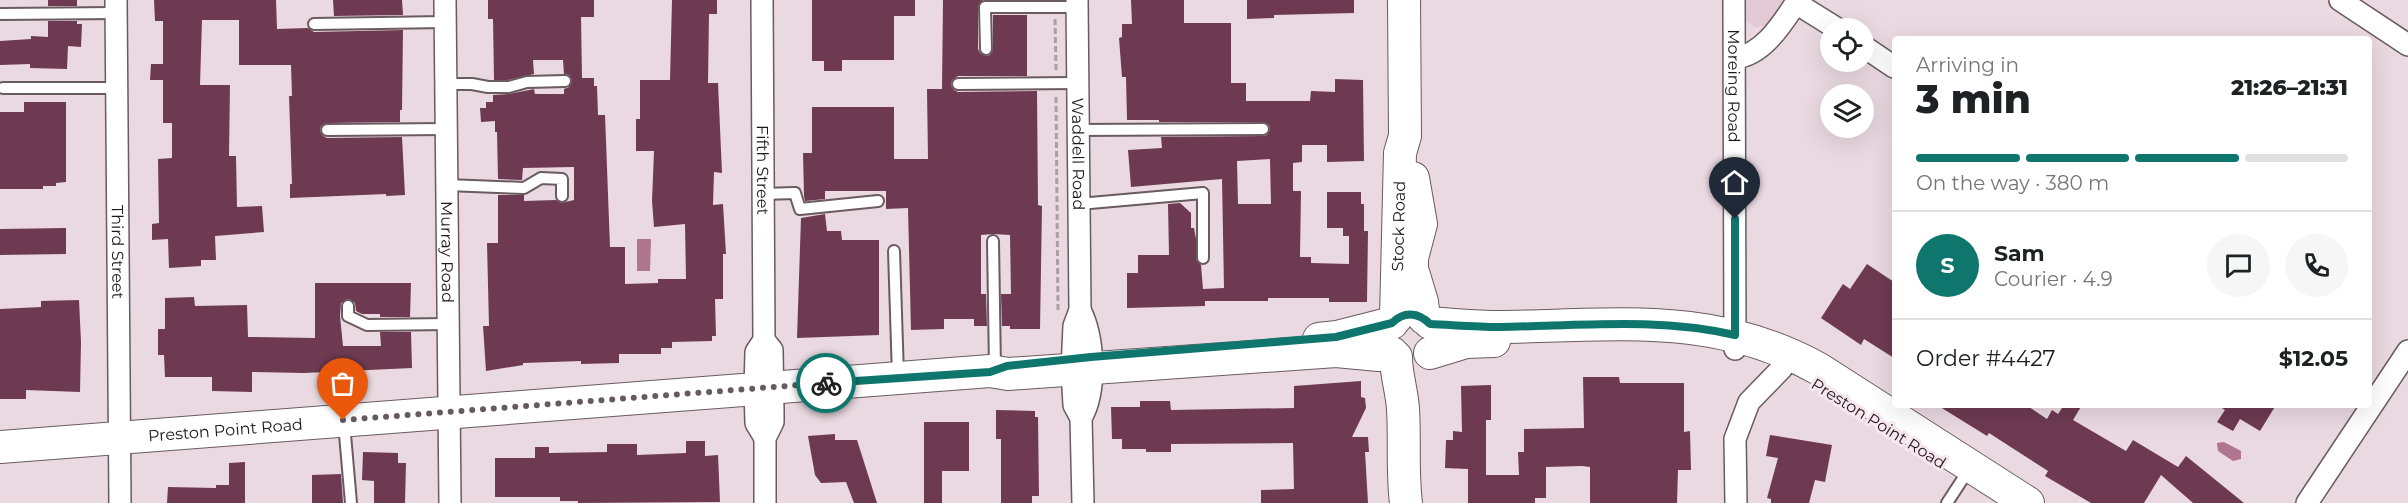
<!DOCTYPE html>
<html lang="en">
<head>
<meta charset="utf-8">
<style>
	body { margin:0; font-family:Montserrat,sans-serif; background:#f6f6f6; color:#202124; height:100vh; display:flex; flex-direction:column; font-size:22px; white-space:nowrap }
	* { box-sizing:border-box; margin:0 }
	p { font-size:20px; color:#757577 }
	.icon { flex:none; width:33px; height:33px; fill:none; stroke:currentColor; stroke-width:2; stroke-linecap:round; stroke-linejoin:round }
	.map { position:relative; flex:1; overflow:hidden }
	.sheet { position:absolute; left:1892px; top:36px; width:480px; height:372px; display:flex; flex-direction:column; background:#fff; border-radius:6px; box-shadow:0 6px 24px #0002 }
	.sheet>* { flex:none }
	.controls { position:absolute; left:1820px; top:18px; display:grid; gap:12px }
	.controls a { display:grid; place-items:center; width:54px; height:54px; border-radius:50%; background:#fff; box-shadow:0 6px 24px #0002; font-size:30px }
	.pin { position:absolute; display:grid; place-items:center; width:51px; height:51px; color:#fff; margin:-62px -26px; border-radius:50% 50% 50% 0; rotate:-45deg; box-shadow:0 0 6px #0007 }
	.pin .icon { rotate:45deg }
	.courier { position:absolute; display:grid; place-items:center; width:60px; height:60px; margin:-30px; border:4px solid #0f766e; border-radius:50%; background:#fff; color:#222; box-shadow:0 2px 8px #0007 }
	.overview em { font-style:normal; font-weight:800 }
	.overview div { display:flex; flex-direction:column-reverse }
	.overview { display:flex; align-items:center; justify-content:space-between; height:102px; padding:0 24px }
	h1 { font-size:39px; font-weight:800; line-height:45px }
	.bar { display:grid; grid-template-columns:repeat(4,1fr); gap:9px 6px; align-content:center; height:72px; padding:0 24px }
	.bar i { height:8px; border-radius:4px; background:#e0e0e0 }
	.bar .current { background:#0f766e }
	.bar p { grid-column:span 4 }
	.line { display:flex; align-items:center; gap:15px; padding:0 24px; border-top:2px solid #e0e0e0 }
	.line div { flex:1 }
	.round { display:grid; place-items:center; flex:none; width:63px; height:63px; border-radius:32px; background:#f6f6f6 }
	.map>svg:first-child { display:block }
</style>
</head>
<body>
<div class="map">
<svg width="2408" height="503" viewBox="0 0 2408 503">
	<rect width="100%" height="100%" fill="#ead9e0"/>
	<path fill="#e3cad4" d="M 1744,0 L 1787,0 L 1770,24 L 1756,28 L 1745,21 Z"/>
	<g fill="#b07690">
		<path d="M 637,239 L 651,239 L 650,271 L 637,271 Z"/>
		<path d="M 2224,442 L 2241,451 L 2241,459 L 2233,461 L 2218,451 L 2217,443 Z"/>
	</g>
	<g fill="#6e3a52" fill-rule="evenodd">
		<rect x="48" y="0" width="29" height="6"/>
		<path d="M 154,0 L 276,0 L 277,29 L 308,28 L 314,32 L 403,30 L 402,110 L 400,110 L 400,122 L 327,123 L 321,126 L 320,131 L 323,136 L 327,138 L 402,137 L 405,195 L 386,196 L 386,194 L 290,198 L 290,184 L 292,184 L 289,96 L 292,96 L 291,65 L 239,65 L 239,20 L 202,20 L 200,85 L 230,85 L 229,156 L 236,156 L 237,207 L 262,206 L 264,232 L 215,236 L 216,260 L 201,260 L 201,266 L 169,268 L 168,239 L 152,240 L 152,224 L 159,223 L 158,159 L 172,158 L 172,123 L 163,123 L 163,80 L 150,80 L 151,64 L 163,64 L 163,21 L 155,21 Z"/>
		<path d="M 333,0 L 402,0 L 403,15 L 334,16 Z"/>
		<path d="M 488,0 L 594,0 L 594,17 L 581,17 L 582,78 L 594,78 L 594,86 L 597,86 L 598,115 L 605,115 L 610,247 L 625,247 L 625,284 L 658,283 L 658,279 L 686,279 L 685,224 L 654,227 L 652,201 L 654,151 L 636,151 L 636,119 L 640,119 L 640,80 L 670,80 L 672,0 L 717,0 L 717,14 L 709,14 L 708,83 L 718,83 L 722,173 L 714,172 L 713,205 L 723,204 L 726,254 L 723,254 L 723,299 L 715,299 L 716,336 L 712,336 L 712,341 L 672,342 L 672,348 L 661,348 L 661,354 L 619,354 L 619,363 L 581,364 L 581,361 L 523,363 L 523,365 L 486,371 L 483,326 L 489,326 L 487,243 L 498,243 L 498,195 L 524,195 L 524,201 L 556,200 L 561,203 L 574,200 L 574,167 L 523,168 L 522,180 L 498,179 L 497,132 L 495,132 L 495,121 L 481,122 L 480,108 L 486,108 L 486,102 L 493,102 L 493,95 L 509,94 L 534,89 L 535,94 L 564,94 L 564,89 L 569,87 L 572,80 L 569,75 L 564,74 L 563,60 L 533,60 L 534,74 L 508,80 L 494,80 L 493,19 L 488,19 Z"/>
		<path d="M 812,0 L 915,0 L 915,16 L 894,16 L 894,60 L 842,60 L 842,71 L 824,71 L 824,61 L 812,61 Z"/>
		<path d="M 943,0 L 983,0 L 978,7 L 978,49 L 980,53 L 986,56 L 990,55 L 993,49 L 993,15 L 1027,15 L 1027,76 L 958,76 L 952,80 L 951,85 L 954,90 L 958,92 L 1037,91 L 1038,205 L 1042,206 L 1040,329 L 1010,329 L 1010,326 L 1002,326 L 1001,294 L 1011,294 L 1010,235 L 993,234 L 981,235 L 981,294 L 986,294 L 987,326 L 974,326 L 974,319 L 944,319 L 944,329 L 911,330 L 908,208 L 886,209 L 886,191 L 825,191 L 825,199 L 805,201 L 804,196 L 803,153 L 812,153 L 812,107 L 894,107 L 894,159 L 928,159 L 927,89 L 942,89 Z"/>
		<path d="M 1131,0 L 1184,0 L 1184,23 L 1231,23 L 1231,83 L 1246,83 L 1246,101 L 1310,101 L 1311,91 L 1335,92 L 1335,79 L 1363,80 L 1364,161 L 1327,162 L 1327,145 L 1302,145 L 1302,162 L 1293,163 L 1293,191 L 1301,191 L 1300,257 L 1311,257 L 1311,263 L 1349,264 L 1349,236 L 1343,236 L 1343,228 L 1327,228 L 1327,192 L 1361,192 L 1361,204 L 1364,204 L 1364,231 L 1368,231 L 1367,302 L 1329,302 L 1329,298 L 1268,298 L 1268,301 L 1205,301 L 1205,306 L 1127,308 L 1127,273 L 1138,273 L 1138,255 L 1169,255 L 1168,204 L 1180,203 L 1191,213 L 1191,228 L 1194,228 L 1196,239 L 1196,259 L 1201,265 L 1203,289 L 1224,288 L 1222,179 L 1131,187 L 1128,150 L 1162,148 L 1161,137 L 1263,136 L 1267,135 L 1270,130 L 1269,125 L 1263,122 L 1159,122 L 1159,120 L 1127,120 L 1126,77 L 1122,77 L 1119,38 L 1122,37 L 1122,24 L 1132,24 ZM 1270,159 L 1271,204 L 1238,204 L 1237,161 Z"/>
		<path d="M 1247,0 L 1354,0 L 1354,13 L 1274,15 L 1274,18 L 1247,19 Z"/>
		<path d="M 48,21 L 77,21 L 77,24 L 82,24 L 81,47 L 68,46 L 67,69 L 30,68 L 30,64 L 0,65 L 0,41 L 31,39 L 31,36 L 48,37 Z"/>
		<path d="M 24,102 L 66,102 L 66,182 L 56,183 L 56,186 L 43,186 L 43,189 L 0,189 L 0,112 L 24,112 Z"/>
		<path d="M 825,214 L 827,231 L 841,231 L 842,240 L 879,240 L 879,335 L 797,338 L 801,218 Z"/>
		<path d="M 66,228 L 66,254 L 0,255 L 0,229 Z"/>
		<path d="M 1867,264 L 1894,282 L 1894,358 L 1864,339 L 1861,345 L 1821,318 L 1843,284 L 1850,289 Z"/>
		<path d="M 315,283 L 411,283 L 410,317 L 380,317 L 380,314 L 362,314 L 356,311 L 355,303 L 349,299 L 341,303 L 340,316 L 343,346 L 381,346 L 380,332 L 411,332 L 412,368 L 304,373 L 252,372 L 252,392 L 212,391 L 212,377 L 165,377 L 164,355 L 158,355 L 158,329 L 165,329 L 165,298 L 194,297 L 195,306 L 247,305 L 248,337 L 315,338 Z"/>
		<path d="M 79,300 L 81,342 L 80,392 L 26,390 L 26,399 L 0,399 L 0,309 L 41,307 L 41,301 Z"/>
		<path d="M 1583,377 L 1619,377 L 1620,383 L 1684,383 L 1684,432 L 1690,431 L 1691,470 L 1678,470 L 1677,503 L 1590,503 L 1590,467 L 1582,466 L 1546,467 L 1546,498 L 1535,498 L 1535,503 L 1468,503 L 1468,469 L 1445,468 L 1446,440 L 1453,440 L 1453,431 L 1462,432 L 1461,386 L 1491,385 L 1491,420 L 1486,420 L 1486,475 L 1519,475 L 1518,452 L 1524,452 L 1524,429 L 1584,428 Z"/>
		<path d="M 1361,381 L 1361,397 L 1365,398 L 1366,408 L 1352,437 L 1368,437 L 1369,452 L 1365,452 L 1368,503 L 1261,503 L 1261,490 L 1294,489 L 1293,443 L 1171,444 L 1171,452 L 1146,452 L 1146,449 L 1122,449 L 1122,439 L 1112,439 L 1111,407 L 1140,407 L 1140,401 L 1170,401 L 1171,410 L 1294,408 L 1294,386 Z"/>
		<path d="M 1937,405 L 2026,405 L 2047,419 L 2052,410 L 2058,414 L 2064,405 L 2082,405 L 2073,420 L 2126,451 L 2133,440 L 2178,467 L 2186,456 L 2244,503 L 2193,503 L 2161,475 L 2144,503 L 2091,503 L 2045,476 L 2048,471 L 1989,433 L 1987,436 Z"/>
		<path d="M 2217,405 L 2276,405 L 2260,431 L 2240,419 L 2233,431 L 2217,422 L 2225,410 Z"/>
		<path d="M 996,410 L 1035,411 L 1035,417 L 1038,417 L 1039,496 L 1032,496 L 1032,503 L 1001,503 L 1001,439 L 996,439 Z"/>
		<path d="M 924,422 L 969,422 L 969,471 L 942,471 L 942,503 L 924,503 Z"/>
		<path d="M 835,434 L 835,440 L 857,440 L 877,503 L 854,503 L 846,482 L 821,483 L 815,475 L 808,436 Z"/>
		<path d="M 1770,435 L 1832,445 L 1825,482 L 1815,480 L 1809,503 L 1771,503 L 1771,499 L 1767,498 L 1778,458 L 1766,456 Z"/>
		<path d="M 686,441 L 705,441 L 705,456 L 718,455 L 720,502 L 578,503 L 578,501 L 560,501 L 560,497 L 495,497 L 495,458 L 535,458 L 535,447 L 549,447 L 549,453 L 607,452 L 607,444 L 637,444 L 637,455 L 686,453 Z"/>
		<path d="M 363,452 L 398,453 L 398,463 L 406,463 L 405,503 L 374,503 L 374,481 L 362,480 Z"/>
		<path d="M 245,462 L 245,503 L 167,503 L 168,487 L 216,488 L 216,485 L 229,485 L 229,463 Z"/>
		<path d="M 341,474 L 343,503 L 312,503 L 312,475 Z"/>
	</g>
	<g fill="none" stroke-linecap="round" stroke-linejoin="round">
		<defs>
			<g id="lane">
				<path d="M 0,14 L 116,13"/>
				<path d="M 314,24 L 445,22"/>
				<path d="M 986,49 L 985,7 L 1077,7"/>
				<path d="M 446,84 L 472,84 L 488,87 L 509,87 L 527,82 L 565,81"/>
				<path d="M 958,84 L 1078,83"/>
				<path d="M 3,88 L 117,88"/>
				<path d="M 327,130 L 446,129"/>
				<path d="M 1078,130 L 1263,129"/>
				<path d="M 447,185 L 524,188 L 541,178 L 562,179 L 562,196"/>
				<path d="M 763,194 L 795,193 L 800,209 L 878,201"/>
				<path d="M 1079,204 L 1203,193 L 1203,258"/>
				<path d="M 993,241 L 995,369"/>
				<path d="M 894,251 L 898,376"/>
				<path d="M 348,306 L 348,316 L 367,325 L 448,324"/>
				<path d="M 344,423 L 351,503"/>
				<path d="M 1947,503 L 1964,477"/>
			</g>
			<g id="street">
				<path id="s1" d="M 116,0 L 120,503"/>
				<path id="s2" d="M 445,0 L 450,503"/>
				<path id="s3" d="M 762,0 L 764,340 L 756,352 L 755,389 L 756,423 L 765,438"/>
				<path id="s4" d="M 1077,0 L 1080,310 L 1074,326 L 1072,370 L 1074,405 L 1081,418 L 1083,503"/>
				<path id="s5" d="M 1734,0 L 1735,349"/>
				<path d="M 2340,0 L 2408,45"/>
				<path d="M 1796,3 L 1836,28"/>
				<path d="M 1863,46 L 1894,67"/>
				<path d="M 1735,58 C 1764,55 1783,22 1798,0"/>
				<path d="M 1080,310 C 1094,337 1097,391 1081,418"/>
				<path d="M 764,340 L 772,350 L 773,412 L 773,422 L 765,438 L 765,503"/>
				<path d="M 1736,503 L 1735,439 L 1749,402 L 1782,368"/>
				<path d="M 2307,503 L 2408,351"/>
			</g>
			<g id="secondary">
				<path d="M 1413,178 L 1421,224 L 1412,258 L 1412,269 L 1422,302 L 1424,318"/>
				<path id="s6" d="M 1396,318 L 1400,153 L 1405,136 L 1404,0"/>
				<path d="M 1430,323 C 1453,325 1476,327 1498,327 C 1613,326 1714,310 1819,369 L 2028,503"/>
				<path d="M 1319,339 L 1337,337 L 1392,323"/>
				<path d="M 1430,353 L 1466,342 L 1494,341"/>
				<path d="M 1396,357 C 1396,375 1402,391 1403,409 C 1405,440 1402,471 1406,503"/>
				<path id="s7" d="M 0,447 L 990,371 L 1008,374 L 1336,351 L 1379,355 L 1392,353"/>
			</g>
		</defs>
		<use href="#lane" stroke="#695b60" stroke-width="14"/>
		<use href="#street" stroke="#695b60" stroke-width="24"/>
		<use href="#secondary" stroke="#695b60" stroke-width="34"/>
		<g stroke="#ac9ea4" stroke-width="3" stroke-dasharray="6 3" stroke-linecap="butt">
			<path d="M 1055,19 L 1056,70"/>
			<path d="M 1056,97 L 1058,310"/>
		</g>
		<use href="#lane" stroke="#fff" stroke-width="10"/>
		<use href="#street" stroke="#fff" stroke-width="21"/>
		<use href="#secondary" stroke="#fff" stroke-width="32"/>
	</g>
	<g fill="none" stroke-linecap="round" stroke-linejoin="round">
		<path stroke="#655b5f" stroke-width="6" stroke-dasharray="0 10.8" d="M 343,420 L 826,383"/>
		<path stroke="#0f766e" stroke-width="8" d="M 826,383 L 990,372 L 1007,366 L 1091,357 L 1336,337 L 1392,323 C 1404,311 1418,312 1430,324 C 1453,325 1476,327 1499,327 C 1577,326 1658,317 1735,335 L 1735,219"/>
	</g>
	<g text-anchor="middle" stroke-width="6" stroke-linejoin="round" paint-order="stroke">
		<g font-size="16" fill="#1d1719" stroke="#f7e6ed">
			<text dy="6" stroke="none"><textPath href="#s5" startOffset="86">Moreing Road</textPath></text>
			<text dy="6" stroke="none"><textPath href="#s4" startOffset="154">Waddell Road</textPath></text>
			<text dy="6" stroke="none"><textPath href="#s3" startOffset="170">Fifth Street</textPath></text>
			<text dy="6" stroke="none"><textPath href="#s6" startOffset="92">Stock Road</textPath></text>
			<text dy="6" stroke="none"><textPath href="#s1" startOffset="252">Third Street</textPath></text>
			<text dy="6" stroke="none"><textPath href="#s2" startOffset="252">Murray Road</textPath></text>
			<text transform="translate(1879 423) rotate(32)" y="6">Preston Point Road</text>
			<text dy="6" stroke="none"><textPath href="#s7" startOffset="226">Preston Point Road</textPath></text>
		</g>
	</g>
</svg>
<div class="controls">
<a><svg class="icon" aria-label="locate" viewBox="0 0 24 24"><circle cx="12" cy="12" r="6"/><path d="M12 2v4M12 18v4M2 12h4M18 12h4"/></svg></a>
<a><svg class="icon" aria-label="layers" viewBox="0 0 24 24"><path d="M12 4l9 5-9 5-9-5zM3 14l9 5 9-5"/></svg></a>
</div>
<div class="pin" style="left:343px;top:420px;background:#ea580c"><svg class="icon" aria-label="bag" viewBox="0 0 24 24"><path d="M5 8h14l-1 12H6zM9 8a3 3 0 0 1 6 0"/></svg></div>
<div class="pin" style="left:1735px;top:219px;background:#1f2937"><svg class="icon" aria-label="home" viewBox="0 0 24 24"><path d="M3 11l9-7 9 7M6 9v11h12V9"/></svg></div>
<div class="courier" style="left:826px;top:383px"><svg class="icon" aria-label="bike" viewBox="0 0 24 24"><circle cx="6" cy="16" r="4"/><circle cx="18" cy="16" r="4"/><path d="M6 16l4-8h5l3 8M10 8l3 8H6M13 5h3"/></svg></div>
<section class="sheet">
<div class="overview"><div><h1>3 min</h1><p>Arriving in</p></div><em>21:26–21:31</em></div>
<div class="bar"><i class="current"></i><i class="current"></i><i class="current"></i><i></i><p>On the way · 380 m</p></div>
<div class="line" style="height:108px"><b class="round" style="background:#0f766e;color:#fff">S</b><div><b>Sam</b><p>Courier · 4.9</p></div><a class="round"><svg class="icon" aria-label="chat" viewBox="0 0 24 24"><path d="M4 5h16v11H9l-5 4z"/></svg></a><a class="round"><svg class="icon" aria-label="phone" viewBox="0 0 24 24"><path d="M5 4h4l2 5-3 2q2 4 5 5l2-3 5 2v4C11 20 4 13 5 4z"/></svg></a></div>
<div class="line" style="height:78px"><div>Order #4427</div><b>$12.05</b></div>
</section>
</div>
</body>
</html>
